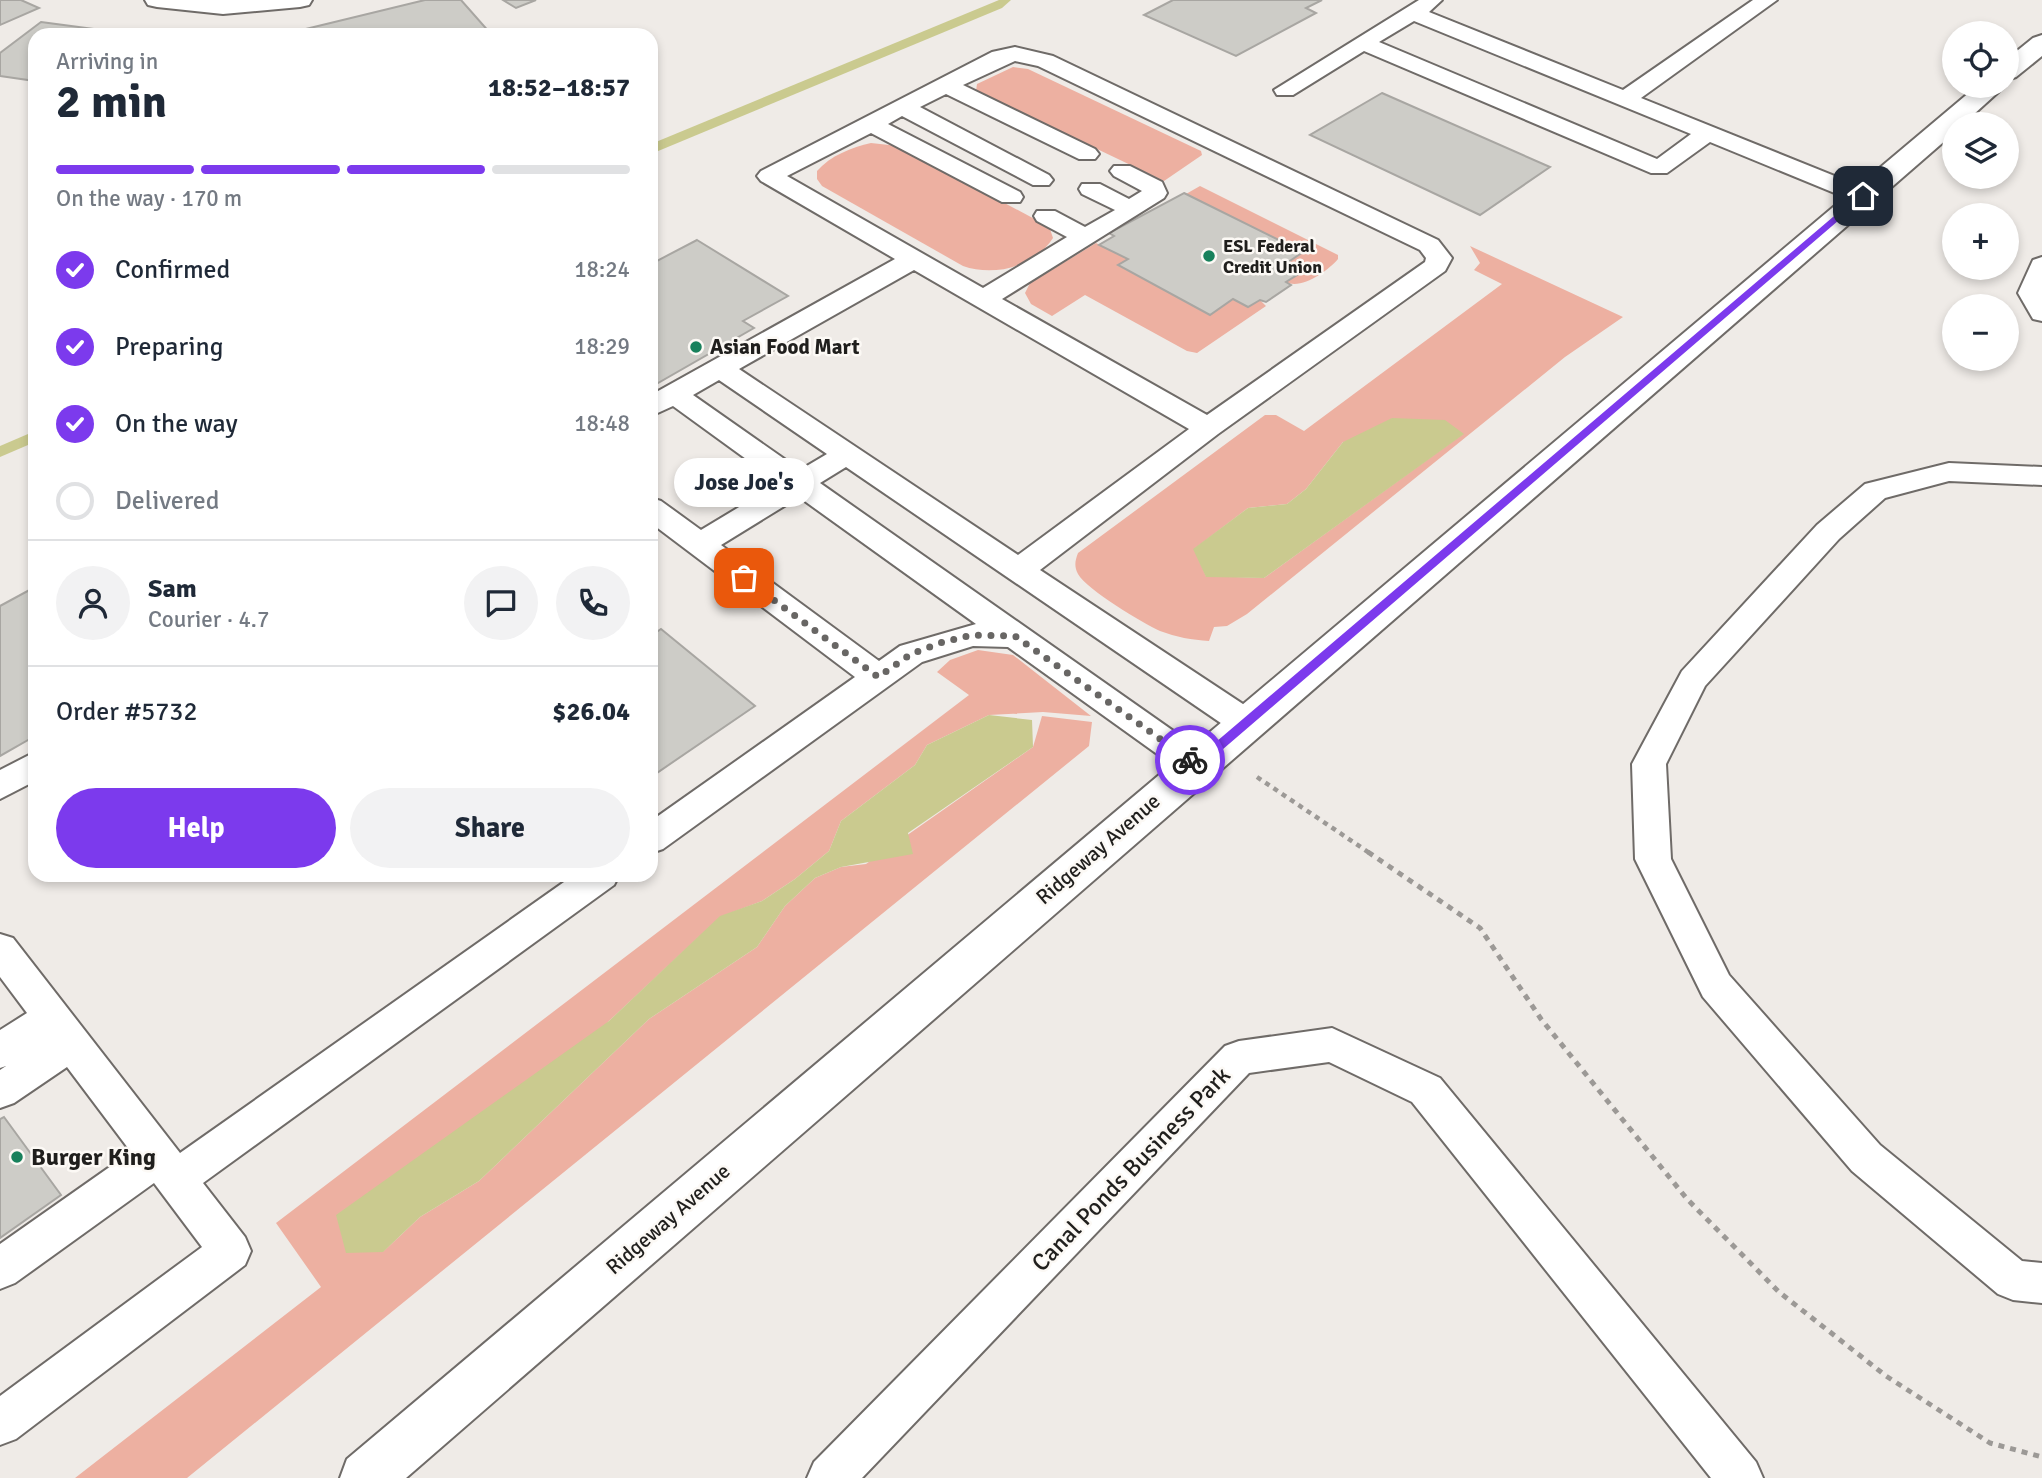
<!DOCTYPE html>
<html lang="en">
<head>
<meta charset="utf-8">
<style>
	body { margin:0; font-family:Signika,sans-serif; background:#f2f2f3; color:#1f2937; height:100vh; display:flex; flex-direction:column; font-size:26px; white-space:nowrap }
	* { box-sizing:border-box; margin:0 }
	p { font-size:23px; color:#747a83 }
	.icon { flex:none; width:38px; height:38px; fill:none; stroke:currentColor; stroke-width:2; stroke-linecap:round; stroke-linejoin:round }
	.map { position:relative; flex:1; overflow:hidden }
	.side { position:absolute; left:28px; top:28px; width:630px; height:854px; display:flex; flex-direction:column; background:#fff; border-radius:21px; box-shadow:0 4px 10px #0003 }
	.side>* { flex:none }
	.buttons { position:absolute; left:1942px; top:21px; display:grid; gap:14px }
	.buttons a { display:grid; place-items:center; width:77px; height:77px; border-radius:50%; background:#fff; box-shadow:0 4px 10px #0003; font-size:35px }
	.pin { position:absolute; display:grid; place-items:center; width:60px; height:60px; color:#fff; margin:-30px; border-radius:14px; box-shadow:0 4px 10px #0006 }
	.courier { position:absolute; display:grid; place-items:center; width:70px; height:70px; margin:-35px; border:5px solid #7c3aed; border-radius:50%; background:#fff; color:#222; box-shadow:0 2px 9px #0007 }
	.bubble { position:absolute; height:49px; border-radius:24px; background:#fff; box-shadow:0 4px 10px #0003; font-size:23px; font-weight:800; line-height:49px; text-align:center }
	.head em { font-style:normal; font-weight:800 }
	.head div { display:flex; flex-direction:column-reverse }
	.head { display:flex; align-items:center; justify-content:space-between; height:119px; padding:0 28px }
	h1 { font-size:46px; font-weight:800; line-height:52px }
	.bar { display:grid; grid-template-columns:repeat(4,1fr); gap:10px 7px; align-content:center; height:84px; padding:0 28px }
	.bar i { height:9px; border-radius:5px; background:#e0e1e3 }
	.bar .selected { background:#7c3aed }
	.bar p { grid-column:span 4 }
	.line { display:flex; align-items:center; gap:18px; padding:0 28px; border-top:2px solid #e0e1e3 }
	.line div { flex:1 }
	.round { display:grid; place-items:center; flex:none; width:74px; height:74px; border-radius:37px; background:#f2f2f3 }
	ol { padding:0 28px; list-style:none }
	li { display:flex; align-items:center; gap:21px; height:77px }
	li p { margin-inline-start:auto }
	li .icon { padding:7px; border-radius:50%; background:#7c3aed; color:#fff; stroke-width:4 }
	li:last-child { color:#747a83 }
	li i { width:38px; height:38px; border:4px solid #e0e1e3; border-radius:50% }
	.primary-button { display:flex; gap:14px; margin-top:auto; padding:14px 28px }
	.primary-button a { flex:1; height:80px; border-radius:42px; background:#7c3aed; color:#fff; font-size:28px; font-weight:800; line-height:80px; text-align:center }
	.primary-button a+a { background:#f2f2f3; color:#1f2937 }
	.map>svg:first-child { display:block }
</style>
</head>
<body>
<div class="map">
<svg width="2042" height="1478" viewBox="0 0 2042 1478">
	<rect width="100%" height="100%" fill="#efebe7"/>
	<g fill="#edb0a1" fill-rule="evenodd">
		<path d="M 1013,67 L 1028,69 L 1201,151 L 1202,155 L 1164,181 L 976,91 L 977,84 Z"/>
		<path d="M 871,143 L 898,146 L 1042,223 L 1050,229 L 1053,238 C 1034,267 994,277 963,266 L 822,186 L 817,179 L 817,171 C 830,156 852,147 871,143 Z"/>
		<path d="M 1200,186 L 1338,255 L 1338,259 C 1328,271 1301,290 1286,282 L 1296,275 L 1281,267 L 1303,252 L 1186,194 Z"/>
		<path d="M 1096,243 L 1128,259 L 1119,266 L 1210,314 L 1233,299 L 1248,307 L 1260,300 L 1266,306 L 1197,353 L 1187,351 L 1085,295 L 1052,316 L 1031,304 L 1025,293 L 1030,283 Z"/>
		<path d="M 1470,246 L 1623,317 L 1565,357 L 1247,614 L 1227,626 L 1214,627 L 1209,641 C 1192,640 1176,637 1160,631 C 1143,623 1087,590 1078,574 C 1074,566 1075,561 1078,553 L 1265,415 L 1276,415 L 1304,431 L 1502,284 L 1474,270 L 1480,263 ZM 1463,434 L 1264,578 L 1206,576 L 1194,549 L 1248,508 L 1287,504 L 1306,489 L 1343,442 Z"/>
		<path d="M 978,650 L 1013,655 L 1091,716 L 1043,712 L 989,715 L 927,745 L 915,765 L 841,821 L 829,851 L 795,879 L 762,901 L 720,917 L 609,1021 L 383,1252 L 420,1217 L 479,1181 L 649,1019 L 757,947 L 785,906 L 815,878 L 841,867 L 866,864 L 1033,747 L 1042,716 L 1092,722 L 1089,746 L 187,1478 L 75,1478 L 321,1287 L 276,1223 L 969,695 L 937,672 L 950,660 Z"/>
	</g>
	<g fill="#caca8f">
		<path d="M 1392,418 L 1445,420 L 1464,434 L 1264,578 L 1206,577 L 1193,549 L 1248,508 L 1287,504 L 1306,489 L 1343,442 Z"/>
		<path d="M 989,715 L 1032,720 L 1033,747 L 908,833 L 913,854 L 841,867 L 815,878 L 785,906 L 757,947 L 649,1019 L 479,1181 L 420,1217 L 383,1252 L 346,1253 L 336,1215 L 609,1021 L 720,916 L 762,901 L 795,879 L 829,851 L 841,821 L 915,765 L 927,745 Z"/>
	</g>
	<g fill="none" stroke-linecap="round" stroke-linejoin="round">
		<g fill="#caca8f" fill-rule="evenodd">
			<path d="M 999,0 L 1011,0 L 1002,8 L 651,154 L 651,144 Z"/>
			<path d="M 35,431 L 35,442 L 0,457 L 0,446 Z"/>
		</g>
	</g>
	<g fill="#cdccc7" stroke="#a8a6a2" stroke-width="2">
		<path d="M 0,0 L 21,0 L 39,8 L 0,25 Z"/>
		<path d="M 425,0 L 461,0 L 491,34 L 281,35 Z"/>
		<path d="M 503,0 L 536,0 L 516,8 Z"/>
		<path d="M 1173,0 L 1322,0 L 1306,8 L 1316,13 L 1236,56 L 1144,15 Z"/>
		<path d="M 41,22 L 139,35 L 35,35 L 35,81 L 0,76 L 0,53 Z"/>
		<path d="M 1382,93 L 1550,167 L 1480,215 L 1310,135 Z"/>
		<path d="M 1184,193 L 1303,252 L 1281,267 L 1297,275 L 1286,282 L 1291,285 L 1266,302 L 1260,300 L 1248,307 L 1233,299 L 1210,315 L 1118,265 L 1128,259 L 1099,245 L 1114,236 L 1109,233 Z"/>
		<path d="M 697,240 L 788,296 L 743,321 L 754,328 L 651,387 L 651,264 Z"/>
		<path d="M 35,587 L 35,736 L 0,756 L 0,606 Z"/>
		<path d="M 661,629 L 755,706 L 651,777 L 651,636 Z"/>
		<path d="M 4,1117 L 61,1195 L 0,1238 L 0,1119 Z"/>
	</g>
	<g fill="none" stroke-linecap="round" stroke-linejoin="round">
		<defs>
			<g id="lane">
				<path d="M 1419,0 L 1442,0 L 1429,12 L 1623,90 L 1753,0 L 1777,0 L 1641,98 L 1872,191 L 1875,196 L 1872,201 L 1854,201 L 1710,142 L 1667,173 L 1651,173 L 1364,51 L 1293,95 L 1277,95 L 1274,90 ZM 1414,21 L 1691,134 L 1657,159 L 1379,42 Z"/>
				<path d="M 1015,47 L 1053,56 L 1438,240 L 1452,258 L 1445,271 L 1218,434 L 1040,570 L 1258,714 L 1262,723 L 1258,732 L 1246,735 L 1234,732 L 846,467 L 820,483 L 1209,756 L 1214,765 L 1209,774 L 1197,778 L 1185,774 L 1008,647 L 973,646 L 922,662 L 663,849 L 651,853 L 651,821 L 855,677 L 651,523 L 651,498 L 661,501 L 701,530 L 779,483 L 673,406 L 651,416 L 651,395 L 895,259 L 761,181 L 757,176 L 761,171 L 992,52 ZM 1015,61 L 1038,66 L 1420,250 L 1426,258 L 1425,262 L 1207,415 L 1002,299 L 1164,198 L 1167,193 L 1162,182 L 1130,166 L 1114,166 L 1110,171 L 1114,176 L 1142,191 L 1129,199 L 1100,184 L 1082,184 L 1079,189 L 1082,194 L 1115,210 L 1085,227 L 1055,211 L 1037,211 L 1034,216 L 1037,221 L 1067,237 L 983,288 L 787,176 L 871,133 L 1002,202 L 1020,202 L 1023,197 L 1020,192 L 888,124 L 902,116 L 1033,185 L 1049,185 L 1053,180 L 1049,175 L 920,107 L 946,94 L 1079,159 L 1095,159 L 1099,154 L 1095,149 L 963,85 ZM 914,270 L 1189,429 L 1018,555 L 739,369 ZM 719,380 L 827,454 L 800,470 L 693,395 ZM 799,497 L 976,624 L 900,646 L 879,661 L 721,545 Z"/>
				<path d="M 2042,257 L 2042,321 L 2033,319 L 2018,293 L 2033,260 Z"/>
				<path d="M 1949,463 L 2042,467 L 2042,485 L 1949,481 L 1885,498 L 1839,539 L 1705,686 L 1666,764 L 1671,859 L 1729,975 L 1880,1145 L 2022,1261 L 2042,1263 L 2042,1303 L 2013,1300 L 1998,1294 L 1852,1171 L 1703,997 L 1635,859 L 1632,764 L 1682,671 L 1817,525 L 1865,484 Z"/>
				<path d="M 35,752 L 35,781 L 0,799 L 0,770 Z"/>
				<path d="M 574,875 L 619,875 L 614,885 L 203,1183 L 245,1237 L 251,1251 L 245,1265 L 16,1439 L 0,1445 L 0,1396 L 202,1247 L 154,1183 L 15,1283 L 0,1289 L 0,1244 L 131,1152 L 67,1067 L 14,1103 L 0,1108 L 0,1070 L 6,1066 L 0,1068 L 0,1030 L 27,1013 L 0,977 L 0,934 L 13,938 L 180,1153 Z"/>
				<path d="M 1332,1028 L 1440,1078 L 1756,1462 L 1763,1478 L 1711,1478 L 1412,1102 L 1329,1062 L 1249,1073 L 862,1478 L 807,1478 L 814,1462 L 1225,1046 L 1239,1041 Z"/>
			</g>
			<path id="street" d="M 145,0 L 312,0 L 309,5 L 300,7 L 223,14 L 157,7 L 148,5 Z"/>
			<g id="secondary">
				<path d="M 2042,35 L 2042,56 L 2016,77 L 2007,80 L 2007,59 L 2033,38 Z"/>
				<path d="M 1977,86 L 2005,86 L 1963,124 L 1955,124 L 1955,132 L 406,1478 L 340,1478 L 347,1459 Z"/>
			</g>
		</defs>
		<use href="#lane" stroke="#6f6b68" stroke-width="4"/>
		<use href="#street" stroke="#6f6b68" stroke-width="4"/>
		<use href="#secondary" stroke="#6f6b68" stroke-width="4"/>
		<path stroke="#9c9996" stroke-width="4.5" stroke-dasharray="5 5" stroke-linecap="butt" d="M 1257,777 L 1371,854"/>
		<path stroke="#9c9996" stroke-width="5" stroke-dasharray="6 6" stroke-linecap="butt" d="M 1368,852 L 1480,928 L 1541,1019 L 1687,1199 L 1779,1292 L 1886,1376 L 1990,1443 L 2042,1457"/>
		<use href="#lane" fill="#fff" fill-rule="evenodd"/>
		<use href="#street" fill="#fff" fill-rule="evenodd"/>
		<use href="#secondary" fill="#fff" fill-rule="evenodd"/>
	</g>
	<path fill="#7c3aed" d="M 1860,194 L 1867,196 L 1201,768 L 1193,768 L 1186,763 L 1186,757 L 1196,759 Z"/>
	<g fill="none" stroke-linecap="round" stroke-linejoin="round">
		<path stroke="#686664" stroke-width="7" stroke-dasharray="0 12.6" d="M 744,578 L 878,677 L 911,654 L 940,643 L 972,635 L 1015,636 L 1190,760"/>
	</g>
	<g fill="#18815c" stroke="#fcf9f5" stroke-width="2.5">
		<circle cx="1209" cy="256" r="7"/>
		<circle cx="696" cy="347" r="7"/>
		<circle cx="17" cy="1157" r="7"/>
	</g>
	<g text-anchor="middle" stroke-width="5" stroke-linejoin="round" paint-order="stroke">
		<g font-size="18" font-weight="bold" fill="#201f1d" stroke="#fcf9f5" text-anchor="start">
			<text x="1223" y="252">ESL Federal<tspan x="1223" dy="21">Credit Union</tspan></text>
		</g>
		<g font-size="21" font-weight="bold" fill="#201f1d" stroke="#fcf9f5" text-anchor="start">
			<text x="710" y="354">Asian Food Mart</text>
		</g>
		<g font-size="21" fill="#201f1d" stroke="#fcf9f5">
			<text transform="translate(1098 849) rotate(-41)" y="7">Ridgeway Avenue</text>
			<text transform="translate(668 1219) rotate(-41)" y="7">Ridgeway Avenue</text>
		</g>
		<g font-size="24" font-weight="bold" fill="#201f1d" stroke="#fcf9f5" text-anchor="start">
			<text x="31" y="1165">Burger King</text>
		</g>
		<g font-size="24" fill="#201f1d" stroke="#fcf9f5">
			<text transform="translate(1131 1169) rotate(-46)" y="8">Canal Ponds Business Park</text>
		</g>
	</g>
</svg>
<div class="buttons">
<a><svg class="icon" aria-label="locate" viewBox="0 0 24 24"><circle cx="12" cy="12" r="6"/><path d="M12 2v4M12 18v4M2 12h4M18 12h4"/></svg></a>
<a><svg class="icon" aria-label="layers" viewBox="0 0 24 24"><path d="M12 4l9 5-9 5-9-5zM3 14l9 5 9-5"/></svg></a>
<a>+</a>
<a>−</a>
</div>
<div class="pin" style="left:744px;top:578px;background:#ea580c"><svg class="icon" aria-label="bag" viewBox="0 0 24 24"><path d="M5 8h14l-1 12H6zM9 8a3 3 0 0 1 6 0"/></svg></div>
<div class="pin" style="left:1863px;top:196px;background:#1f2937"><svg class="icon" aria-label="home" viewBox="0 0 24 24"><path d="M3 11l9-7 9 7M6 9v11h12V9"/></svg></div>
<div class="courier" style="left:1190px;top:760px"><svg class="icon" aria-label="bike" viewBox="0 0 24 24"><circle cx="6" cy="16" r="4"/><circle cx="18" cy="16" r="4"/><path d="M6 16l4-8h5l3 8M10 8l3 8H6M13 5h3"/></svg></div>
<div class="bubble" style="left:674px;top:458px;width:140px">Jose Joe's</div>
<section class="side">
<div class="head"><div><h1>2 min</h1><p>Arriving in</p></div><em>18:52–18:57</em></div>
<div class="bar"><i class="selected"></i><i class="selected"></i><i class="selected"></i><i></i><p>On the way · 170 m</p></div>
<ol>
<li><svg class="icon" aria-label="check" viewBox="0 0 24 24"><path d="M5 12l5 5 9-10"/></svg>Confirmed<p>18:24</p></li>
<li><svg class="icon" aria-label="check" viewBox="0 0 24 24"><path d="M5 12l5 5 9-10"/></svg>Preparing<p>18:29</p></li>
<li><svg class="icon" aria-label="check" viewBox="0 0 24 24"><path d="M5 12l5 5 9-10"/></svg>On the way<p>18:48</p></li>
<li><i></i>Delivered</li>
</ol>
<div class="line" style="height:126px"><a class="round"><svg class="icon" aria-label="person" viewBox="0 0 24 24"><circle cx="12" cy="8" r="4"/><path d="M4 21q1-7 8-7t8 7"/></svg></a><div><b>Sam</b><p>Courier · 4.7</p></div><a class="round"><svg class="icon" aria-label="chat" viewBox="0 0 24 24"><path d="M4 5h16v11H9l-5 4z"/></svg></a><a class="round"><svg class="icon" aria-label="phone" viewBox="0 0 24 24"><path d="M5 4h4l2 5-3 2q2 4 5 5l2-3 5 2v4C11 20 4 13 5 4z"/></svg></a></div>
<div class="line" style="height:91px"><div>Order #5732</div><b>$26.04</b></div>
<div class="primary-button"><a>Help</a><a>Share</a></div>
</section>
</div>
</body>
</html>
